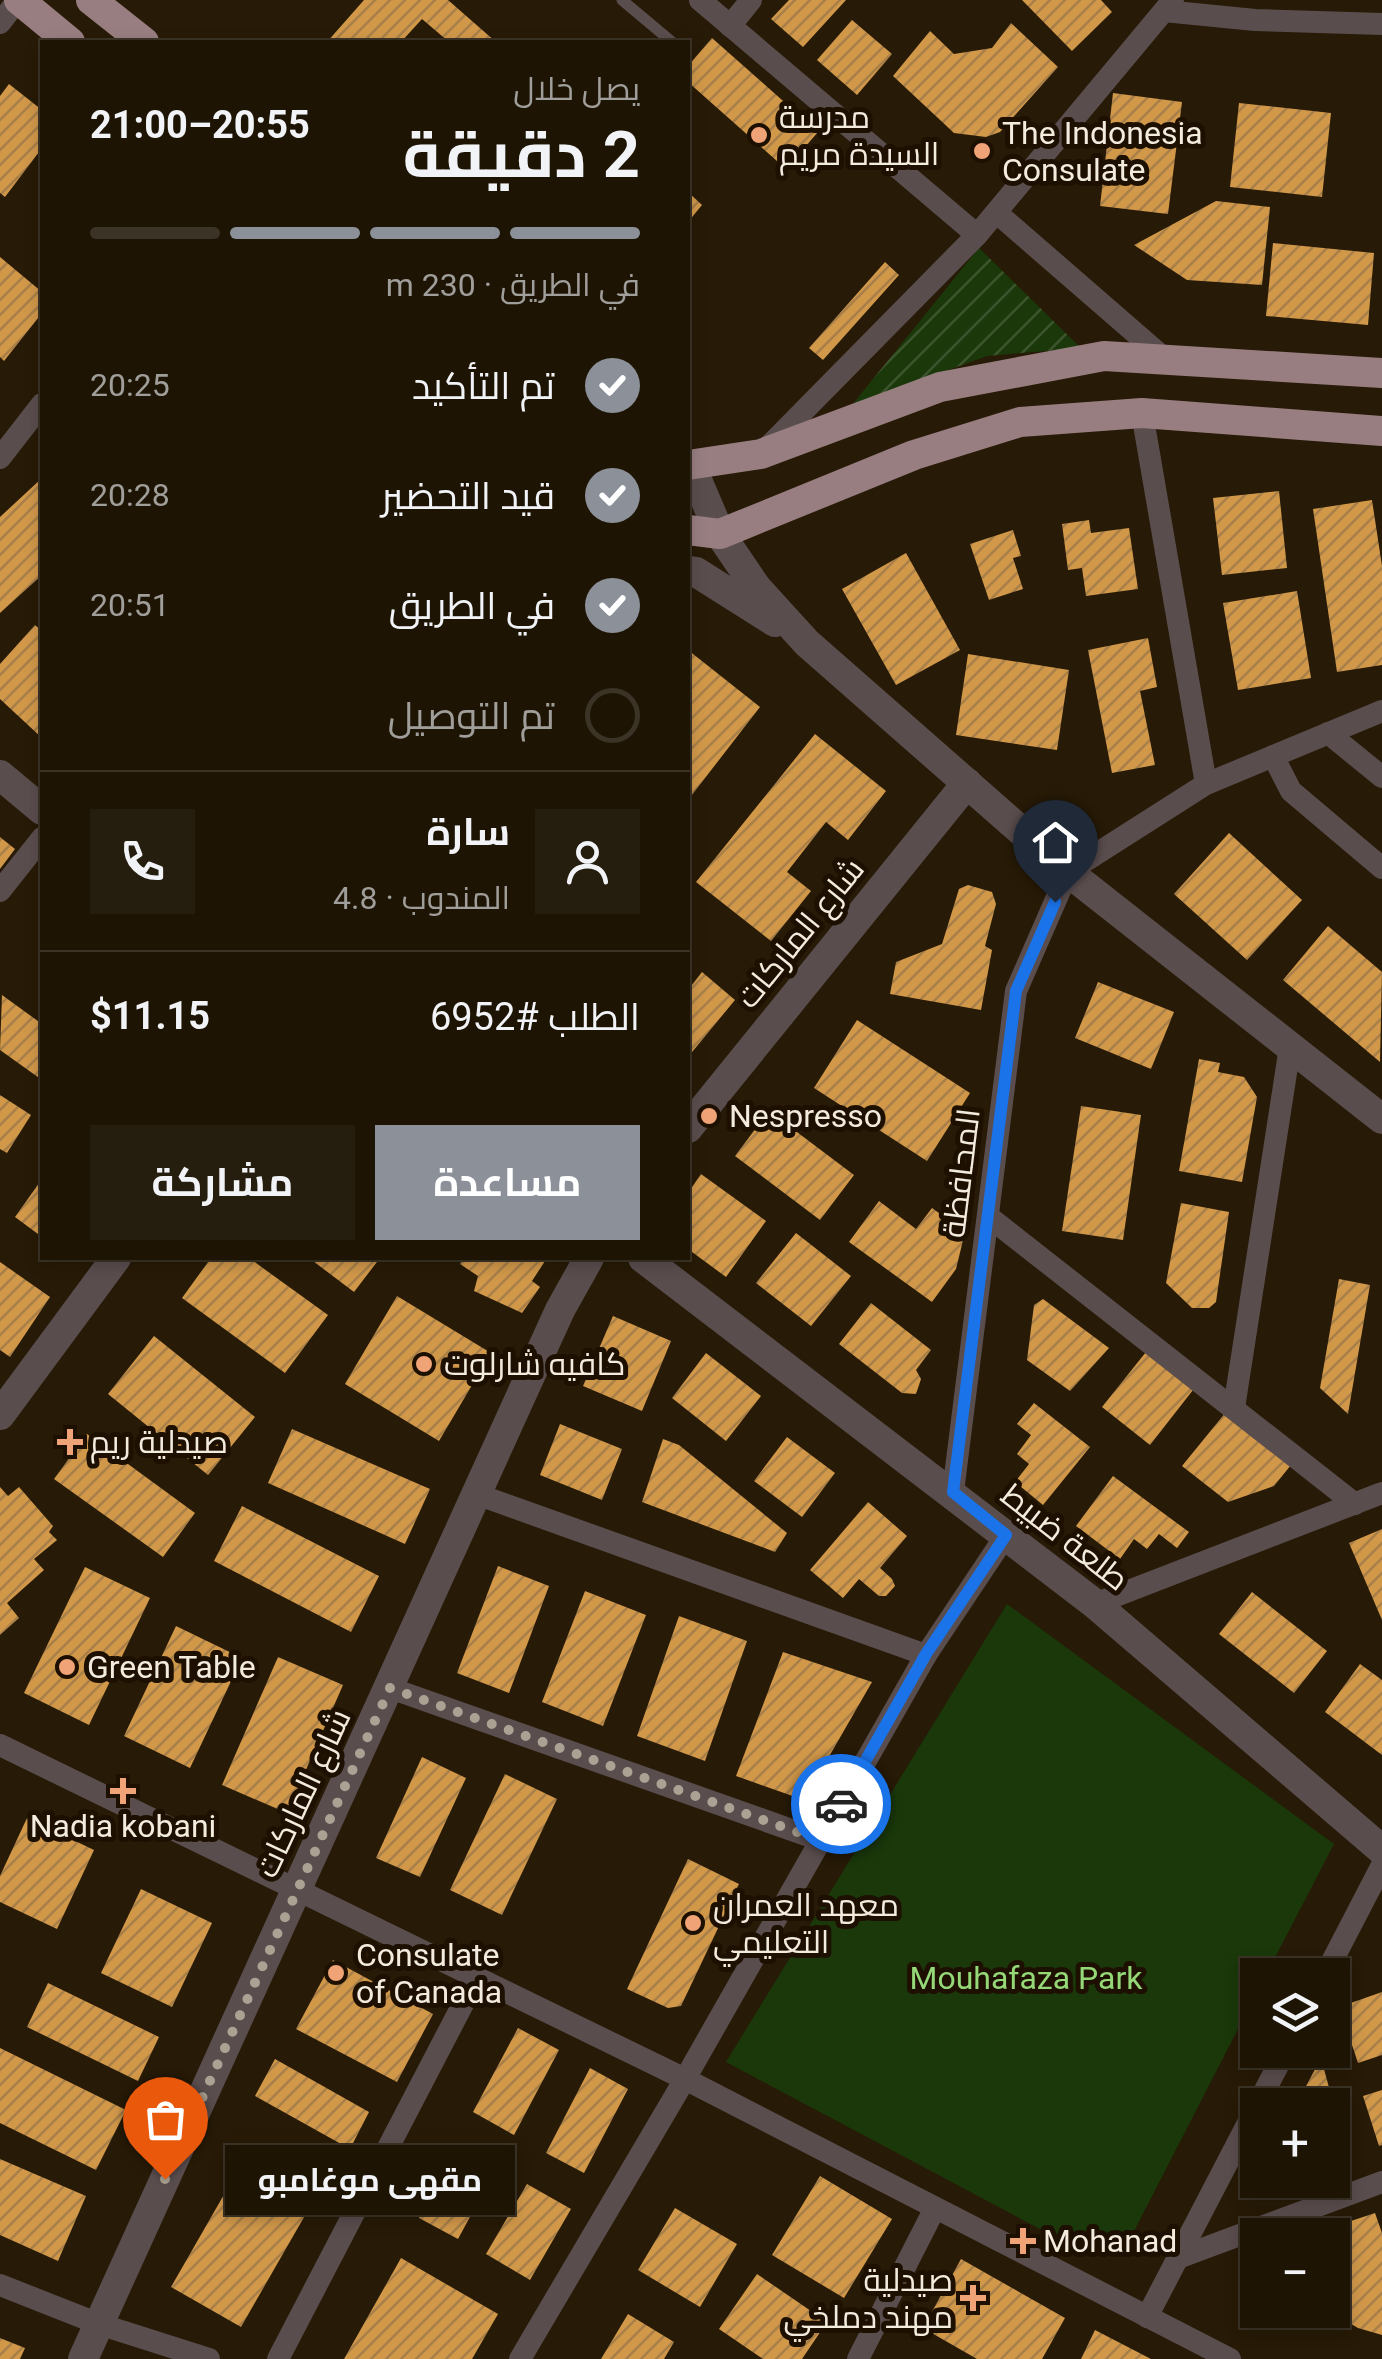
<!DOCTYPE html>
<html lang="ar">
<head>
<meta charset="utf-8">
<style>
	body { margin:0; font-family:Roboto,Cairo,sans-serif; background:#251d0e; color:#f1f3f6; direction:rtl; height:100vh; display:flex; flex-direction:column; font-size:38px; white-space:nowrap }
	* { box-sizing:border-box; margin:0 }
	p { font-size:32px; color:#a09e9a }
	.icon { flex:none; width:55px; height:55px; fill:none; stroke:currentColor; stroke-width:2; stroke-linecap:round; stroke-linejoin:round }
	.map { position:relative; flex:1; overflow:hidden; direction:ltr }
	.drawer { position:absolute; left:40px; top:40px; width:650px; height:1220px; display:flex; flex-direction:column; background:#1d1404; border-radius:0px; box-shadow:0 5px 15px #0003,0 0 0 2px #3b3326; direction:rtl }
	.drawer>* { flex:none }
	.tools { position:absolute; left:1240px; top:1958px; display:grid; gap:20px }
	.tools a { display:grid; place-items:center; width:110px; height:110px; border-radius:0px; background:#1d1404; box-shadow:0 5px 15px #0003,0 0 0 2px #3b3326; font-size:50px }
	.pin { position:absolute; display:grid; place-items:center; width:85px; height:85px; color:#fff; margin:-102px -42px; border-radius:50% 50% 50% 0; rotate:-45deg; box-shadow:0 0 10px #0007 }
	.pin .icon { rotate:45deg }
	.courier { position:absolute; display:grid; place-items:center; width:100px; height:100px; margin:-50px; border:8px solid #1a73e8; border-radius:50%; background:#fff; color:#222; box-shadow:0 2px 12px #0007 }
	.bubble { position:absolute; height:70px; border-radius:0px; background:#1d1404; box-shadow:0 5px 15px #0003,0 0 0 2px #3b3326; font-size:32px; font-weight:700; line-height:70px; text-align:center; direction:rtl }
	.summary em { font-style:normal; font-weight:700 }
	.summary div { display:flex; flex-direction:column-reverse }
	.summary { display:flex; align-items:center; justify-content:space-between; height:170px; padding:0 50px }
	h1 { font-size:65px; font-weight:700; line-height:75px }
	.bar { display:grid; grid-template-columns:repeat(4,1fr); gap:15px 10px; align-content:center; height:120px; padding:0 50px }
	.bar i { height:12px; border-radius:8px; background:#3b3326 }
	.bar .selected { background:#8c9099 }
	.bar p { grid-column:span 4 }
	.line { display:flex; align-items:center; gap:25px; padding:0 50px; border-top:2px solid #3b3326 }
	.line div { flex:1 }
	.round { display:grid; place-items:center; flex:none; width:105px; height:105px; border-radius:0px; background:#251d0e }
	ol { padding:0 50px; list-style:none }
	li { display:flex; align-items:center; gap:30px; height:110px }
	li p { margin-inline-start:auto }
	li .icon { padding:10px; border-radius:50%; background:#8c9099; color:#fff; stroke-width:4 }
	li:last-child { color:#a09e9a }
	li i { width:55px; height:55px; border:5px solid #3b3326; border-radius:50% }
	.button { display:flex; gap:20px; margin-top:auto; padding:20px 50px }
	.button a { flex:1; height:115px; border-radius:0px; background:#8c9099; color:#fff; font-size:40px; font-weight:700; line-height:115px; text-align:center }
	.button a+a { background:#251d0e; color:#f1f3f6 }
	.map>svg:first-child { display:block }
</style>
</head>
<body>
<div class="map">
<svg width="1382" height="2359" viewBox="0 0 1382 2359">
	<defs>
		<pattern id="garden-furrows" width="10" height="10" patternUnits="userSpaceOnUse" patternTransform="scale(2.5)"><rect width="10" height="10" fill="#1a380a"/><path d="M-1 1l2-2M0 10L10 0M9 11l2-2" fill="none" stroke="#3c552d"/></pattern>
		<pattern id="building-hatch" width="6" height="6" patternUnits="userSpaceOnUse" patternTransform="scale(2.5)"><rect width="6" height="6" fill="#d1984a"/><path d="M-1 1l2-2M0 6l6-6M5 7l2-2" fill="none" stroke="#a87f48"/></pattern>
	</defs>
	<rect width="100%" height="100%" fill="#271a06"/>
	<path fill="#1a380a" d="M 1007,1604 L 1334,1844 L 1266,1975 L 1258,1975 L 1257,1992 L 1130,2239 L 1105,2252 L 1085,2253 L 726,2062 Z"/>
	<path fill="url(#garden-furrows)" d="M 979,248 L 1081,348 L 987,356 L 852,405 Z"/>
	<g fill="url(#building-hatch)">
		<path d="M 364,0 L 448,0 L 496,42 L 449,42 L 422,19 L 401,42 L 327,42 Z"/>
		<path d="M 789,0 L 846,0 L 803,47 L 771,19 Z"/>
		<path d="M 1022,0 L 1101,0 L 1112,12 L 1072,51 Z"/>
		<path d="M 852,20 L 892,54 L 857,95 L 817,60 Z"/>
		<path d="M 1011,23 L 1058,67 L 1000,132 L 986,137 L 954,133 L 893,76 L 930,31 L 954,54 L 992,48 Z"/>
		<path d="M 712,38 L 818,132 L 786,169 L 688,82 L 688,66 Z"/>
		<path d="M 9,84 L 42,110 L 42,148 L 5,197 L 0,193 L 0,96 Z"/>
		<path d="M 1113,93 L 1182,102 L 1168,214 L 1100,206 Z"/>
		<path d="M 1239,103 L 1331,113 L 1322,197 L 1230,187 Z"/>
		<path d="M 688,192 L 702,205 L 688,222 Z"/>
		<path d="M 1216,201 L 1270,207 L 1262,285 L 1187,280 L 1134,245 Z"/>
		<path d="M 1273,243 L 1374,253 L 1368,325 L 1266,316 Z"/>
		<path d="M 0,257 L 42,292 L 42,313 L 4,361 L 0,357 Z"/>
		<path d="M 885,262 L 899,275 L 823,360 L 809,348 Z"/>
		<path d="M 42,478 L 42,575 L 0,613 L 0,517 Z"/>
		<path d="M 1279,491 L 1287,568 L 1222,575 L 1213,498 Z"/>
		<path d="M 1372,500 L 1382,566 L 1382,665 L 1337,672 L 1313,509 Z"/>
		<path d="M 1089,520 L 1091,533 L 1129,528 L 1138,589 L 1086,596 L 1082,568 L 1068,570 L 1062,524 Z"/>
		<path d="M 1013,530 L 1021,556 L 1013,558 L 1023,589 L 989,600 L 970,544 Z"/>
		<path d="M 906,553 L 960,650 L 896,685 L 842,589 Z"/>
		<path d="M 1297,591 L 1311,678 L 1238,690 L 1223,603 Z"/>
		<path d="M 35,625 L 42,631 L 42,738 L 0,699 L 0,664 Z"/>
		<path d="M 1148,638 L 1157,687 L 1140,691 L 1155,765 L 1112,773 L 1088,650 Z"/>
		<path d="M 688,650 L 760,707 L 688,800 Z"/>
		<path d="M 968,654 L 1069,670 L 1057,750 L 956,735 Z"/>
		<path d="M 815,734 L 886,791 L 848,840 L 826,822 L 787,872 L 811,891 L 771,941 L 696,882 Z"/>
		<path d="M 1229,833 L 1302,900 L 1247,960 L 1174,894 Z"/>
		<path d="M 0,837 L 15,849 L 0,869 Z"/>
		<path d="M 968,885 L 992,892 L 996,904 L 985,946 L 992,950 L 981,1010 L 890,994 L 896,962 L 942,944 L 959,889 Z"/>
		<path d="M 1328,926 L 1382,972 L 1380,1062 L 1283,980 Z"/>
		<path d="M 702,972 L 735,1000 L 688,1057 L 688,990 Z"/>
		<path d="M 1098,982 L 1174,1012 L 1151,1069 L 1075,1038 Z"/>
		<path d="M 2,995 L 42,1024 L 42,1080 L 0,1050 Z"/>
		<path d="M 857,1020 L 970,1093 L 927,1161 L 814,1088 Z"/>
		<path d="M 1199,1059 L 1220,1063 L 1218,1072 L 1244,1077 L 1257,1097 L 1242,1182 L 1179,1171 Z"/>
		<path d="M 0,1095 L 31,1115 L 7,1153 L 0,1149 Z"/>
		<path d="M 1081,1106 L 1141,1115 L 1123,1240 L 1062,1231 Z"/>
		<path d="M 769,1111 L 854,1175 L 820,1220 L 735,1156 Z"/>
		<path d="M 701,1174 L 766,1221 L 726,1277 L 688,1249 L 688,1193 Z"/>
		<path d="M 42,1179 L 42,1237 L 15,1217 Z"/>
		<path d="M 879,1201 L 916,1229 L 932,1208 L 965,1232 L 956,1269 L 932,1302 L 849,1242 Z"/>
		<path d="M 1181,1203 L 1229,1212 L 1216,1302 L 1209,1308 L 1192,1308 L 1166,1283 Z"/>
		<path d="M 796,1233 L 851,1276 L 811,1326 L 756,1283 Z"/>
		<path d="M 211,1258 L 249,1258 L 328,1315 L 285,1373 L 182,1298 Z"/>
		<path d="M 309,1258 L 380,1258 L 354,1292 Z"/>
		<path d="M 464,1258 L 547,1258 L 532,1281 L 540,1287 L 522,1313 L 474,1291 L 478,1276 L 460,1264 Z"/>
		<path d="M 0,1262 L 50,1297 L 10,1357 L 0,1350 Z"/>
		<path d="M 1339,1279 L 1370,1285 L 1348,1414 L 1320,1388 Z"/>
		<path d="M 397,1296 L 491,1353 L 439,1441 L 345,1384 Z"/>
		<path d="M 1043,1299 L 1109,1348 L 1070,1391 L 1027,1360 L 1034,1305 Z"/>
		<path d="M 871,1303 L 931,1350 L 916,1370 L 921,1379 L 916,1394 L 902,1393 L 839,1344 Z"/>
		<path d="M 613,1316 L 671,1341 L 642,1411 L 583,1386 Z"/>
		<path d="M 154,1336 L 255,1417 L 208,1475 L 108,1394 Z"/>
		<path d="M 1146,1352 L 1193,1390 L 1150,1445 L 1102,1407 Z"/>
		<path d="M 706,1353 L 761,1396 L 726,1441 L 672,1398 Z"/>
		<path d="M 1034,1403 L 1090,1447 L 1043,1505 L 1015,1482 L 1029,1464 L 1017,1454 L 1031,1435 L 1017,1424 Z"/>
		<path d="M 1226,1412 L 1291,1465 L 1274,1486 L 1228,1502 L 1182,1466 Z"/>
		<path d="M 560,1424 L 622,1449 L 602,1500 L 540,1475 Z"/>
		<path d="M 292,1429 L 430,1489 L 405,1544 L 268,1483 Z"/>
		<path d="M 87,1434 L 195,1513 L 163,1557 L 54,1479 Z"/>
		<path d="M 787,1437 L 835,1473 L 802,1517 L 754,1481 Z"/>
		<path d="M 663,1439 L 679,1445 L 787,1533 L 775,1552 L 642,1502 Z"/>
		<path d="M 1113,1476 L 1189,1532 L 1177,1548 L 1159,1534 L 1147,1549 L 1134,1539 L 1120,1559 L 1076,1526 Z"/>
		<path d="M 0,1487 L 8,1496 L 19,1487 L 53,1526 L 49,1532 L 57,1540 L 34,1559 L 44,1570 L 7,1603 L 19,1618 L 0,1635 Z"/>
		<path d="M 868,1502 L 907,1536 L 880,1568 L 892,1579 L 895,1586 L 886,1596 L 879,1596 L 859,1579 L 843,1598 L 810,1570 Z"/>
		<path d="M 242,1506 L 379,1576 L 351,1632 L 214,1561 Z"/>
		<path d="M 1382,1529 L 1382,1620 L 1349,1543 Z"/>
		<path d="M 498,1566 L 549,1586 L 509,1693 L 457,1673 Z"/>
		<path d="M 85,1567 L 150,1598 L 89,1725 L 24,1693 Z"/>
		<path d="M 585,1591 L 646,1615 L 603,1726 L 542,1702 Z"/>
		<path d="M 1252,1592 L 1327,1651 L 1294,1693 L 1219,1634 Z"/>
		<path d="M 679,1616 L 747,1641 L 705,1761 L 637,1736 Z"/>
		<path d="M 176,1626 L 242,1658 L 190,1768 L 124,1736 Z"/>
		<path d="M 783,1652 L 872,1682 L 804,1800 L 736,1776 Z"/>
		<path d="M 278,1657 L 343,1685 L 287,1813 L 222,1785 Z"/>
		<path d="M 1360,1664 L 1382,1680 L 1382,1755 L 1325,1712 Z"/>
		<path d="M 422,1757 L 466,1778 L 420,1877 L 376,1858 Z"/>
		<path d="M 505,1774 L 557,1799 L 502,1915 L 450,1890 Z"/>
		<path d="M 27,1818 L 94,1850 L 57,1929 L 0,1902 L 0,1876 Z"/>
		<path d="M 688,1859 L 739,1884 L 681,2006 L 668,2008 L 627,1989 Z"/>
		<path d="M 141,1889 L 212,1923 L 172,2007 L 101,1973 Z"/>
		<path d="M 333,1960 L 433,2014 L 397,2082 L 296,2029 Z"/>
		<path d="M 48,1983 L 159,2037 L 138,2081 L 27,2027 Z"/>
		<path d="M 1382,1992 L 1382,2055 L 1358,2063 L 1343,2018 L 1345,2005 Z"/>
		<path d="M 518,2028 L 559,2050 L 514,2135 L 473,2112 Z"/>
		<path d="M 0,2048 L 126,2110 L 96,2170 L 0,2123 Z"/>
		<path d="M 1321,2058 L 1350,2165 L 1332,2172 L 1332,2105 L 1296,2105 Z"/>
		<path d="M 275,2059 L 369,2112 L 350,2149 L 255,2096 Z"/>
		<path d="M 590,2068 L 628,2089 L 584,2173 L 546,2153 Z"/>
		<path d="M 1382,2090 L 1382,2145 L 1379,2146 L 1363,2096 Z"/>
		<path d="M 253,2144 L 323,2184 L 241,2327 L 171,2287 Z"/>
		<path d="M 452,2157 L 491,2178 L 458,2239 L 419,2218 Z"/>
		<path d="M 0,2159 L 86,2196 L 58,2261 L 0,2235 Z"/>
		<path d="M 820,2176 L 892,2219 L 844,2298 L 772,2255 Z"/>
		<path d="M 1257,2180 L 1314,2180 L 1275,2196 L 1265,2197 Z"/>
		<path d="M 527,2184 L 571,2209 L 530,2280 L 486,2254 Z"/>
		<path d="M 675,2208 L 737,2244 L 700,2307 L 638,2270 Z"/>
		<path d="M 1375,2213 L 1382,2233 L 1382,2335 L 1358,2328 L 1327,2310 L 1332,2310 L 1332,2235 L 1312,2234 Z"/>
		<path d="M 401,2258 L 498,2314 L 472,2359 L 344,2359 Z"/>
		<path d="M 961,2259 L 1065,2318 L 1042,2359 L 977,2359 L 923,2328 Z"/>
		<path d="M 757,2274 L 827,2322 L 802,2359 L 763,2359 L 719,2329 Z"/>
		<path d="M 628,2314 L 674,2342 L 664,2359 L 601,2359 Z"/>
		<path d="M 1095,2330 L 1151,2359 L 1081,2359 Z"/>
		<path d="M 0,2338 L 25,2348 L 20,2359 L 0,2359 Z"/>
	</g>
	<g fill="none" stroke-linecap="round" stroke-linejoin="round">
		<path stroke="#5a4d4e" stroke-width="11" d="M 622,0 L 672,42"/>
		<g stroke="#5a4d4e" stroke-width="22">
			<path d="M 700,0 L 977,235"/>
			<path d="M 1164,11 L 1255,20 L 1382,24"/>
			<path d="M 0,23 L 18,0"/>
			<path d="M 730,26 L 751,0"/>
			<path d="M 997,213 L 1164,358"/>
			<path d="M 1142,413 L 1206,784"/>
			<path d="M 766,449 L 977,235 L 1173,0"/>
			<path d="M 0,458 L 42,404"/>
			<path d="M 1328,733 L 1382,777"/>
			<path d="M 1273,756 L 1291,791 L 1382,868"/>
			<path d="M 0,891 L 42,838"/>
			<path d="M 989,1217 L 1355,1504"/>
			<path d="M 1234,1408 L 1290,1047"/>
			<path d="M 953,1492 L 1016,991 L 1068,872 L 1206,784 L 1382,711"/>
			<path d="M 479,1495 L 926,1655"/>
			<path d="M 1095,1604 L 1382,1493"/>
			<path d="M 390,1688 L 820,1840"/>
			<path d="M 0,1745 L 685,2079 L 1230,2359"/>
			<path d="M 1325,1975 L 1382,1865"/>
			<path d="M 1178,2258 L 1382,2182"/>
			<path d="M 0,2285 L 99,2324 L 209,2359"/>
			<path d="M 1147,2317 L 1286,2050"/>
			<path d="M 278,2359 L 477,1977"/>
			<path d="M 520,2359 L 685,2079 L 926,1655 L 1006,1535"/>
			<path d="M 858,2359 L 935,2208"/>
		</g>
		<g stroke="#5a4d4e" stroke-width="30">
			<path d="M 691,466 L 720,534 L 756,587 L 807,643 L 1068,872 L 1382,1119"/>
			<path d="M 688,571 L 696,572 L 775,622"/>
			<path d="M 0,775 L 42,810"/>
			<path d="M 688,1128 L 967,783"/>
			<path d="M 643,1258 L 1095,1604 L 1382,1850"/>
			<path d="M 0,1415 L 116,1258"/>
			<path d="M 83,2359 L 560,1310 L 589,1258"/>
		</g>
		<g stroke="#987e80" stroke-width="30">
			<path d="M 19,0 L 70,42"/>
			<path d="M 91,0 L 144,42"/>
			<path d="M 688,465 L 761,454 L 940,387 L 1104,356 L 1382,373"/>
			<path d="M 688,530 L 720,534 L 914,455 L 1020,422 L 1142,413 L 1382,431"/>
		</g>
	</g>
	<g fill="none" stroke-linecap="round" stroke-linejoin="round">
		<path stroke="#aca293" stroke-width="10" stroke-dasharray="0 18" d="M 165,2179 L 390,1688 L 820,1840 L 841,1804"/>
		<path stroke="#1a73e8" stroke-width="12" d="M 841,1804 L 926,1654 L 1006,1535 L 953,1492 L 1016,991 L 1055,902"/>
	</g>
	<g fill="#efa376" stroke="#1d1001" stroke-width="4">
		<circle cx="759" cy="135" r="10"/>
		<circle cx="982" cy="151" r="10"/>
		<circle cx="709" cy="1116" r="10"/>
		<circle cx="424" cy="1364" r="10"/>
		<path d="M65 1427h10v10h10v10h-10v10h-10v-10h-10v-10h10z"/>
		<circle cx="67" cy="1667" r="10"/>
		<path d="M118 1776h10v10h10v10h-10v10h-10v-10h-10v-10h10z"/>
		<circle cx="693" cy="1923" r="10"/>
		<circle cx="336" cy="1973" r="10"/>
		<path d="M1018 2226h10v10h10v10h-10v10h-10v-10h-10v-10h10z"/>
		<path d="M968 2283h10v10h10v10h-10v10h-10v-10h-10v-10h10z"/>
	</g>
	<g text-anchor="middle" stroke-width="10" stroke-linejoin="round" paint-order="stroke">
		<g font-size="32" fill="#f4ebdf" stroke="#1d1001" text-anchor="start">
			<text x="779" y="128">مدرسة<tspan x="779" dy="37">السيدة مريم</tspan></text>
			<text x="1002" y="144">The Indonesia<tspan x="1002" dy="37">Consulate</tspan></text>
			<text x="729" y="1127">Nespresso</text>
			<text x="444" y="1375">كافيه شارلوت</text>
			<text x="90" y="1453">صيدلية ريم</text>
			<text x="87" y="1678">Green Table</text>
			<text x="123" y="1837" text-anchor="middle">Nadia kobani</text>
			<text x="713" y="1916">معهد العمران<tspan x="713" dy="37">التعليمي</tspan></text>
			<text x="356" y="1966">Consulate<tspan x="356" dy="37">of Canada</tspan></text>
			<text x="1043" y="2252">Mohanad</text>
			<text x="953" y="2291" text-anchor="end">صيدلية<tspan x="953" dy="37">مهند دملخي</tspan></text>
		</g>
		<g font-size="32" fill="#f4ebdf" stroke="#1d1001">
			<text transform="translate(800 933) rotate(-51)" y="11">شارع الماركات</text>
			<text transform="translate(961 1173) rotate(-83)" y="11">المحافظة</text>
			<text transform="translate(1065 1537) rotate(38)" y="11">طلعة ضبيط</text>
			<text transform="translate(303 1793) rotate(-65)" y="11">شارع الماركات</text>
		</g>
		<g font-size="32" fill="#94d877" stroke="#1d1001">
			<text x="1026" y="1989">Mouhafaza Park</text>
		</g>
	</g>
</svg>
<div class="tools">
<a><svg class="icon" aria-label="layers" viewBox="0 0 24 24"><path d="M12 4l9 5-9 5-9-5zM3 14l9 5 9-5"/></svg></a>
<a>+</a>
<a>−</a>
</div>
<div class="pin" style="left:165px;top:2179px;background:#ea580c"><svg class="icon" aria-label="bag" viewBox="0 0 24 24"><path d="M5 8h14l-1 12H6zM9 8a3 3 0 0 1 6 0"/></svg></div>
<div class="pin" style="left:1055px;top:902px;background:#1f2937"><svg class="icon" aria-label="home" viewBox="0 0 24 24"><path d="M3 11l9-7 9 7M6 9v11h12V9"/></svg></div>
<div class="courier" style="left:841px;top:1804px"><svg class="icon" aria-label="car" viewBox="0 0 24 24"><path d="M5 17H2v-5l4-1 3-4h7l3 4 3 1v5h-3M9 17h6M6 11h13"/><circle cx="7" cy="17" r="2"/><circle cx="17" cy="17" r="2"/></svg></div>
<div class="bubble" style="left:225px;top:2145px;width:290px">مقهى موغامبو</div>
<section class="drawer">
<div class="summary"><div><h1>2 دقيقة</h1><p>يصل خلال</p></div><em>20:55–21:00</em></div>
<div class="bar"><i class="selected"></i><i class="selected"></i><i class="selected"></i><i></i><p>في الطريق · 230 m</p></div>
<ol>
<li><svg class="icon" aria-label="check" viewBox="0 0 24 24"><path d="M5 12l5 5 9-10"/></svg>تم التأكيد<p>20:25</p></li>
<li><svg class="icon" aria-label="check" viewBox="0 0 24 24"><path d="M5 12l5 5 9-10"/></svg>قيد التحضير<p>20:28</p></li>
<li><svg class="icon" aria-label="check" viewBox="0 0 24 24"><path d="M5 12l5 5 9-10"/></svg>في الطريق<p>20:51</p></li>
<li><i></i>تم التوصيل</li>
</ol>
<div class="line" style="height:180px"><a class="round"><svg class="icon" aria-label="person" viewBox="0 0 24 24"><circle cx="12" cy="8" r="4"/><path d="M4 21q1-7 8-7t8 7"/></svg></a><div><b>سارة</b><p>المندوب · 4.8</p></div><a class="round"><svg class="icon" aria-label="phone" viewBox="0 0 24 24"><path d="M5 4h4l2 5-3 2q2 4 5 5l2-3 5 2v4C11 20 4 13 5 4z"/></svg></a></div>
<div class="line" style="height:130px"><div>الطلب #6952</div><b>$11.15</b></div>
<div class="button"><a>مساعدة</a><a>مشاركة</a></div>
</section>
</div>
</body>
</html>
